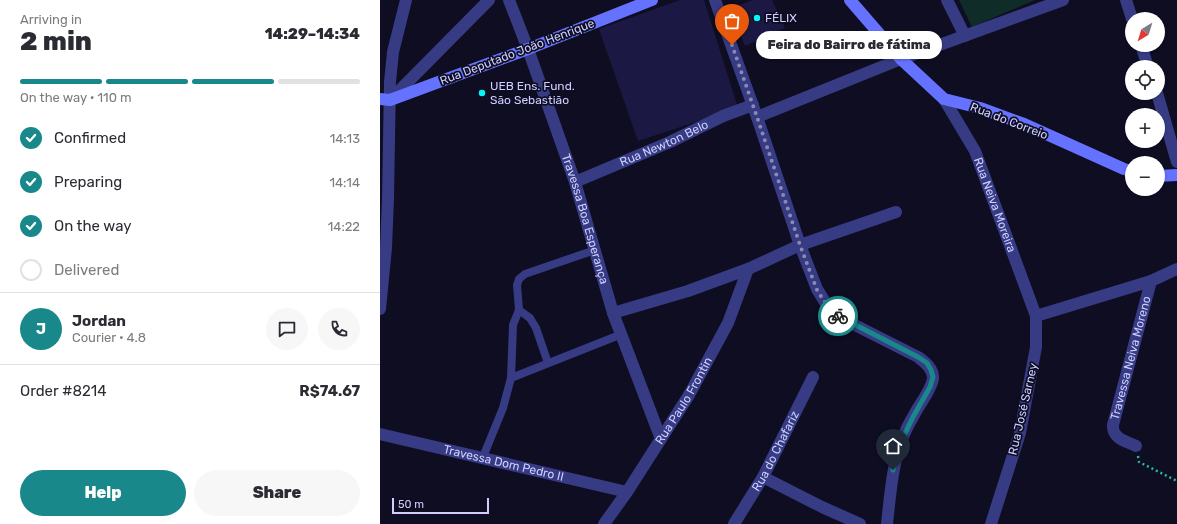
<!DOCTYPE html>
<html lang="en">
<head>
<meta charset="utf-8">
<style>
	body { margin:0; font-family:Rubik,sans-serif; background:#f7f7f7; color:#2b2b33; height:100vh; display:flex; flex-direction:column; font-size:15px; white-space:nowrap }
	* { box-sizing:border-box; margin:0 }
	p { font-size:13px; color:#7c7c81 }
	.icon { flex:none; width:22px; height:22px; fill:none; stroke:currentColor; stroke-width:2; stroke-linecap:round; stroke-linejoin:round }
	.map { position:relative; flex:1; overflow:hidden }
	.side { display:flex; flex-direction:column; background:#fff; width:380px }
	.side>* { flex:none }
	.needle { width:26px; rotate:218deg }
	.tools { position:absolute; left:745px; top:12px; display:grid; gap:8px }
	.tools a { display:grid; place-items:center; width:40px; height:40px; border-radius:50%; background:#fff; box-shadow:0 1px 3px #0004; font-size:20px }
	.scale { position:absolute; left:12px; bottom:10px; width:97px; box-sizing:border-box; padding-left:4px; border:2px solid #ceceff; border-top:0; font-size:11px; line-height:14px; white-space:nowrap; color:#ceceff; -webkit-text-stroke:3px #0e0d22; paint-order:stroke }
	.pin { position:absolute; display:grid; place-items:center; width:34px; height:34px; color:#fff; margin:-41px -17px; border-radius:50% 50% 50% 0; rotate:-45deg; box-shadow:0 0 4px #0007 }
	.pin .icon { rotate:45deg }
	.courier { position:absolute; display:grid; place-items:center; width:40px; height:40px; margin:-20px; border:3px solid #18888b; border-radius:50%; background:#fff; color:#222; box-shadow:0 1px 5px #0007 }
	.bubble { position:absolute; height:28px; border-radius:14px; background:#fff; box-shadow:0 1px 3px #0004; font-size:13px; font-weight:800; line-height:28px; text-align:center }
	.overview em { font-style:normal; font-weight:800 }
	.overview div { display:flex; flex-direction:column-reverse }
	.overview { display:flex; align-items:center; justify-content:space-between; height:68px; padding:0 20px }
	h1 { font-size:26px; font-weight:800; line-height:30px }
	.bar { display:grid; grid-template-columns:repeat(4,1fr); gap:6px 4px; align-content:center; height:48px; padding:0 20px }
	.bar i { height:5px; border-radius:3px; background:#e1e1e2 }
	.bar .current { background:#18888b }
	.bar p { grid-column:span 4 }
	.line { display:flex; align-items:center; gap:10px; padding:0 20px; border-top:1px solid #e1e1e2 }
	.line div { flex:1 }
	.round { display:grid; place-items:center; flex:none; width:42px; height:42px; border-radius:21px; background:#f7f7f7 }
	ol { padding:0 20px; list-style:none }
	li { display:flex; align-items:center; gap:12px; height:44px }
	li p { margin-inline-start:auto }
	li .icon { padding:4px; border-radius:50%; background:#18888b; color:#fff; stroke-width:4 }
	li:last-child { color:#7c7c81 }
	li i { width:22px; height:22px; border:2px solid #e1e1e2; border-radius:50% }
	.primary-button { display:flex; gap:8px; margin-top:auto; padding:8px 20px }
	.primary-button a { flex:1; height:46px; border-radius:24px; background:#18888b; color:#fff; font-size:16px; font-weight:800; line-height:46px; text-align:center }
	.primary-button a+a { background:#f7f7f7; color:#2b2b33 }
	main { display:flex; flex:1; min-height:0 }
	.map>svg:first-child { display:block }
</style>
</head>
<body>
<main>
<section class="side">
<div class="overview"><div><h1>2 min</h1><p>Arriving in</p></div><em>14:29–14:34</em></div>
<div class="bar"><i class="current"></i><i class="current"></i><i class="current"></i><i></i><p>On the way · 110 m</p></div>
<ol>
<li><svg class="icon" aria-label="check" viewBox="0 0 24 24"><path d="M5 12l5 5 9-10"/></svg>Confirmed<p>14:13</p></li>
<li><svg class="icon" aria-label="check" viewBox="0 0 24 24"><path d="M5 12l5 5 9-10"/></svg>Preparing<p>14:14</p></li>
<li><svg class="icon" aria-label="check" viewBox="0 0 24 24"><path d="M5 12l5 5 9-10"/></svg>On the way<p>14:22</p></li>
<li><i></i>Delivered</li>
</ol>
<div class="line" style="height:72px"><b class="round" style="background:#18888b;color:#fff">J</b><div><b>Jordan</b><p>Courier · 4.8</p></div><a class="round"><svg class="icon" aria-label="chat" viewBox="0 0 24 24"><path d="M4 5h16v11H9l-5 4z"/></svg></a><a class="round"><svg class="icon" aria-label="phone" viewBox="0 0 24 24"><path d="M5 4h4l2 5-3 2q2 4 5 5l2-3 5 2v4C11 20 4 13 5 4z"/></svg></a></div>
<div class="line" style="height:52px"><div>Order #8214</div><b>R$74.67</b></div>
<div class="primary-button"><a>Help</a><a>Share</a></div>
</section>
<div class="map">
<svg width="797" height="524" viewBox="0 0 797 524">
	<rect width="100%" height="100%" fill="#0e0d22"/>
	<path fill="#0f2c28" d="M 579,0 L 655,0 L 592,27 Z"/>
	<g fill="#1c1844">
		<path d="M 300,0 L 324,0 L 358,108 L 258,141 L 219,29 Z"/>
		<path d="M 373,0 L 392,0 L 405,28 L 365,46 L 350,8 Z"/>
	</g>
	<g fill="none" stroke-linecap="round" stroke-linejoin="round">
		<path stroke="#2ab7a0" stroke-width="2.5" stroke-dasharray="2 3" stroke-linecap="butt" d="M 758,456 L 759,462 L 797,481"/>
		<g stroke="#363b83" stroke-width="8">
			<path d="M 139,310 L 150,318 L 156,328 L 168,363"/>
			<path d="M 131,378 L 242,334"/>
			<path d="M 103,457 L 123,408 L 131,378 L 133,325 L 139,310 L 137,285 L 139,279 L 145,274 L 215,250"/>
		</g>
		<g stroke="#363b83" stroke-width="12">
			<path id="s1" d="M 129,0 L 148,49 L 195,182 L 233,313 L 281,439"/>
			<path d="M 335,0 L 377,117 L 420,245 L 437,289 L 448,307 L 457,316 L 538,357 C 545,362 554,369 553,379 C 550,393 539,404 533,417 C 528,425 524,434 521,442 C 512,468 510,497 507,524"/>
			<path d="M 567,0 L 585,36"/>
			<path d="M 746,0 L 752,19"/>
			<path d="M 761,45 L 768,67"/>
			<path d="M 777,93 L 797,162"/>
			<path id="s2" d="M 564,99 L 595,151 L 656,316 L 656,347 L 640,433 L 611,524"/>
			<path d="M 10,100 L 109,0"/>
			<path d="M 377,117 L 521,59 L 683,0"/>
			<path id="s3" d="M 195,182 L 290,142 L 343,116 L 373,105"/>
			<path d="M 0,309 L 6,248 L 8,198 L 10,82 L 13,52 L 26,0"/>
			<path d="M 233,313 L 308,291 L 368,269 L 420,245 L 516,212"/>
			<path d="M 656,316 L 771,281 L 797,269"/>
			<path id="s4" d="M 0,434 L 247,492"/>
			<path id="s5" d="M 756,446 C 745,441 732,438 733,425 L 771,281"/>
			<path d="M 383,477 L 442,507 L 480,524"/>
			<path id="s6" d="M 224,524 L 247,492 L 309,395 L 348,323 L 368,269"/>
			<path id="s7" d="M 354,524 L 383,477 L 433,377"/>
		</g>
		<g stroke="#6571ff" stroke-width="12">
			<path d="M 470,0 L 521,59 L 564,99 L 600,108 L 644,124 L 744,169 L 752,171"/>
			<path d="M 0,99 L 10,100 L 148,49 L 272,0"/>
			<path d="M 778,176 L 797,175"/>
		</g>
	</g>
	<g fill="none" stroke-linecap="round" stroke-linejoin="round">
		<path stroke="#8b8ab2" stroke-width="4" stroke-dasharray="0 7.2" d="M 352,45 L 377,117 L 420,245 L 437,290 L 448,307 L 458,316"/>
		<path stroke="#18888b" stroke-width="5" d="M 458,316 L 538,357 L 547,363 L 551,370 L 553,377 L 550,387 L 533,417 L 521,442 L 513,470"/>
	</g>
	<g fill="#00f9f7" stroke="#0e0d22" stroke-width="1.5">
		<circle cx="377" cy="18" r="4"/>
		<circle cx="102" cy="93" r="4"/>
	</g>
	<g text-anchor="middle" stroke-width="3.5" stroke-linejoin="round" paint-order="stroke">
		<g font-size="12" fill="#ceceff" stroke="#0e0d22" text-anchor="start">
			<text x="385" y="22">FÉLIX</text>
			<text x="110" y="90">UEB Ens. Fund.<tspan x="110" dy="14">São Sebastião</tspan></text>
		</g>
		<g font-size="12" fill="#ceceff" stroke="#0e0d22">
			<text transform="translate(137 52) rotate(-21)" y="4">Rua Deputado João Henrique</text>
			<text transform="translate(629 121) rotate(21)" y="4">Rua do Correio</text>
			<text dy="4" stroke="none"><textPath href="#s3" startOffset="97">Rua Newton Belo</textPath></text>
			<text dy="4" stroke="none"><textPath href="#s2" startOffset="118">Rua Neiva Moreira</textPath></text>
			<text dy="4" stroke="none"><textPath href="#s1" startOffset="232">Travessa Boa Esperança</textPath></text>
			<text dy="4" stroke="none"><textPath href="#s5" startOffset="103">Travessa Neiva Moreno</textPath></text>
			<text dy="4" stroke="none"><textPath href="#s6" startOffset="147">Rua Paulo Frontin</textPath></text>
			<text transform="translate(643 409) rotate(-77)" y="4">Rua José Sarney</text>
			<text dy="4" stroke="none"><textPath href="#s7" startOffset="84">Rua do Chafariz</textPath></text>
			<text dy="4" stroke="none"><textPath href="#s4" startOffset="127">Travessa Dom Pedro II</textPath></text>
		</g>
	</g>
</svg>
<div class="tools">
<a><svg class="needle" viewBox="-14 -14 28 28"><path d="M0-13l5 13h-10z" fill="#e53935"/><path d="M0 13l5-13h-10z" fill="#7c7c81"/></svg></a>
<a><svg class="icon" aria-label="locate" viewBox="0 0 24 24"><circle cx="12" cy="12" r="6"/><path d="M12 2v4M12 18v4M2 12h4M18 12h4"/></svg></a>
<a>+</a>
<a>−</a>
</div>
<div class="scale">50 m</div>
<div class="pin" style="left:352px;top:45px;background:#ea580c"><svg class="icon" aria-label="bag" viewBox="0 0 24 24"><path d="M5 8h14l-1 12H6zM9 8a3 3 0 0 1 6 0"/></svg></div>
<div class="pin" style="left:513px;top:470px;background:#1f2937"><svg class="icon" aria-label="home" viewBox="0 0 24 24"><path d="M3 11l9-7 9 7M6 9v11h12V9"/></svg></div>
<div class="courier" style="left:458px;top:316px"><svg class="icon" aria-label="bike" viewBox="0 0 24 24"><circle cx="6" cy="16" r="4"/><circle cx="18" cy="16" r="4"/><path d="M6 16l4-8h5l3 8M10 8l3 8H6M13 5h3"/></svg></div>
<div class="bubble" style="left:376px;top:31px;width:186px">Feira do Bairro de fátima</div>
</div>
</main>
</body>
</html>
